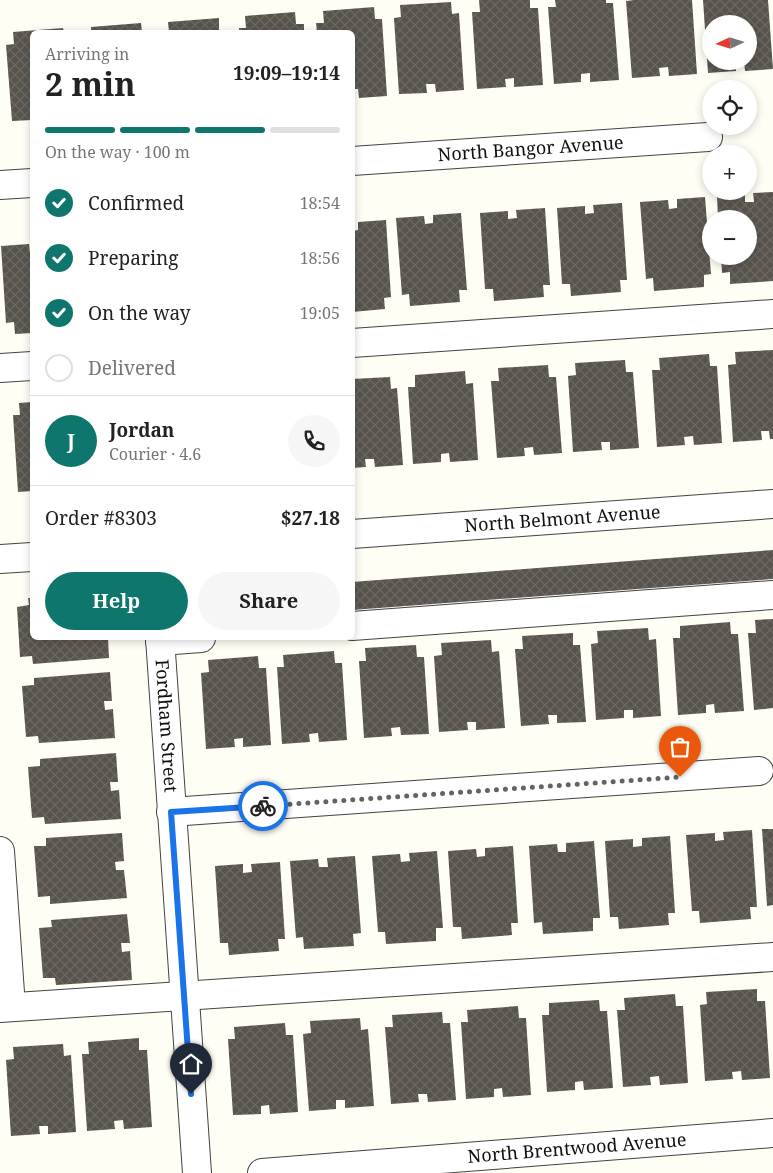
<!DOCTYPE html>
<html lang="en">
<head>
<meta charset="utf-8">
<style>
	body { margin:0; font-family:"Noto Serif",serif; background:#f6f6f6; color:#222; height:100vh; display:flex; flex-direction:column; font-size:19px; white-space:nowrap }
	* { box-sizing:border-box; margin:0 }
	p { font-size:16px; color:#767676 }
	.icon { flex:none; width:28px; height:28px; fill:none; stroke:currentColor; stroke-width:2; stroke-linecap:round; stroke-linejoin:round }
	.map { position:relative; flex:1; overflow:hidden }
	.panel { position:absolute; left:30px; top:30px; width:325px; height:610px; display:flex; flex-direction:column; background:#fff; border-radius:8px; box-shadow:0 2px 8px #0003 }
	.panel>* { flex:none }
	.needle { width:32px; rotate:266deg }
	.controls { position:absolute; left:702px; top:15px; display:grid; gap:10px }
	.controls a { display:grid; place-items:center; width:55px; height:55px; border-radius:50%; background:#fff; box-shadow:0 2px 8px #0003; font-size:25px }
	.pin { position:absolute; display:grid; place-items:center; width:42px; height:42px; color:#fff; margin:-51px -21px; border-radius:50% 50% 50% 0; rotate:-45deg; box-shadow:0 0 5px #0007 }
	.pin .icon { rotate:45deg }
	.courier { position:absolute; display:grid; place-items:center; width:50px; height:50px; margin:-25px; border:4px solid #1a73e8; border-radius:50%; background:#fff; color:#222; box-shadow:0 1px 6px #0007 }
	.summary em { font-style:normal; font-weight:700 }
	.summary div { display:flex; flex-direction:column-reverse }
	.summary { display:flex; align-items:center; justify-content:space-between; height:85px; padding:0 15px }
	h1 { font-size:32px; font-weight:700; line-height:38px }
	.bar { display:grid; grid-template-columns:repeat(4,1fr); gap:8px 5px; align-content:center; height:60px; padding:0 15px }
	.bar i { height:6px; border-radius:4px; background:#e0e0e0 }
	.bar .on { background:#0f766e }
	.bar p { grid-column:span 4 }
	.line { display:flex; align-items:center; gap:12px; padding:0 15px; border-top:1px solid #e0e0e0 }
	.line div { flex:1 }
	.round { display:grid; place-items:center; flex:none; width:52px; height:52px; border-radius:26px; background:#f6f6f6 }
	ol { padding:0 15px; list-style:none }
	li { display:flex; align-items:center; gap:15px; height:55px }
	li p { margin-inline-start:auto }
	li .icon { padding:5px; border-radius:50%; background:#0f766e; color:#fff; stroke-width:4 }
	li:last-child { color:#767676 }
	li i { width:28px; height:28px; border:2px solid #e0e0e0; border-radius:50% }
	.cta { display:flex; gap:10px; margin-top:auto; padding:10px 15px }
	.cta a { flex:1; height:58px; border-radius:30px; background:#0f766e; color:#fff; font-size:20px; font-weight:700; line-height:58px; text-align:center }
	.cta a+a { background:#f6f6f6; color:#222 }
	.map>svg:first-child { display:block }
</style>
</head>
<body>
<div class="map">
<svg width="773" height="1173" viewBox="0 0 773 1173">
	<defs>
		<pattern id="building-cross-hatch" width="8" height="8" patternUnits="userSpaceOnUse" patternTransform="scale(1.25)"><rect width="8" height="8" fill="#58544d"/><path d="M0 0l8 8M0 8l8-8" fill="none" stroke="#6b6862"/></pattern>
	</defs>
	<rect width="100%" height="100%" fill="#fefef4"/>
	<g fill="url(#building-cross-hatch)">
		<path d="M 479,0 L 530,0 L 530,8 L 538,8 L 543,85 L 514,87 L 514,78 L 505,79 L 506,87 L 477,89 L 472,12 L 480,12 Z"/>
		<path d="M 555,0 L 606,0 L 606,3 L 613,3 L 619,80 L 590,82 L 590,73 L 581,74 L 581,82 L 554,84 L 548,7 L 556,7 Z"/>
		<path d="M 634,0 L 692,0 L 697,74 L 669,76 L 668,67 L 659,68 L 660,76 L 632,78 L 626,1 Z"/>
		<path d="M 703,0 L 768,0 L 773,69 L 745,71 L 744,61 L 749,61 L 749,24 L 711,24 L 711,61 L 741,63 L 736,63 L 736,71 L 708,73 Z"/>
		<path d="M 451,2 L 452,14 L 459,13 L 464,90 L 436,92 L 435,84 L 426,84 L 427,93 L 399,94 L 394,18 L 401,17 L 400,5 Z"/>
		<path d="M 374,7 L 375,19 L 382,19 L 387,96 L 359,98 L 358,89 L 352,89 L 352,32 L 317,32 L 316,23 L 324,23 L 323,11 Z"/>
		<path d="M 295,12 L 296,24 L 304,24 L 304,32 L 239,32 L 239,28 L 246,28 L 245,16 Z"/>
		<path d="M 219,18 L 219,30 L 227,30 L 227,32 L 169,32 L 168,22 Z"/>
		<path d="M 141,23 L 142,32 L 91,32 L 91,27 Z"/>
		<path d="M 63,28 L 64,32 L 32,32 L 32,120 L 12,121 L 6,45 L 14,44 L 13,32 Z"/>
		<path d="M 773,192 L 773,281 L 730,284 L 730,272 L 722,273 L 721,256 L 749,256 L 749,219 L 718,219 L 717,196 L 745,194 L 745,202 L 754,202 L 753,193 Z"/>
		<path d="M 705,197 L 711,274 L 704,275 L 704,287 L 654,291 L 653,278 L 646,279 L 640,202 L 668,200 L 669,209 L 677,208 L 677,199 Z"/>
		<path d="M 622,203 L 627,280 L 620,280 L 621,292 L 571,296 L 570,284 L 562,284 L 557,208 L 585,206 L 585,214 L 594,213 L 593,205 Z"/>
		<path d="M 545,208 L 550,285 L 543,285 L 544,297 L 494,301 L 493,289 L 485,289 L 480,213 L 508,211 L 508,219 L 517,218 L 516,210 Z"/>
		<path d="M 461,213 L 467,290 L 459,290 L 460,302 L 410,306 L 409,294 L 402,295 L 396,218 L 424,216 L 425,224 L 433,223 L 433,215 Z"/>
		<path d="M 386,220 L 391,297 L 384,298 L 385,309 L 352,312 L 352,231 L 358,230 L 358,222 Z"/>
		<path d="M 29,244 L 30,253 L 32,252 L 32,333 L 15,334 L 14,322 L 6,323 L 1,246 Z"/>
		<path d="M 773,350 L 773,439 L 770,439 L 769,431 L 761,431 L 762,440 L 733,442 L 728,365 L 736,364 L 735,352 Z"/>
		<path d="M 709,354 L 710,366 L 717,366 L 722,443 L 694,445 L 693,436 L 684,437 L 685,445 L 657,447 L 652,370 L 660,370 L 659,358 Z"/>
		<path d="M 625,360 L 626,372 L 633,372 L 639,448 L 610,450 L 610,442 L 601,442 L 602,450 L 573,452 L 568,376 L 576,375 L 575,363 Z"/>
		<path d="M 548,365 L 549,377 L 556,377 L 562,453 L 534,455 L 533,447 L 524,448 L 525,456 L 497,458 L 491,381 L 499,381 L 498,368 Z"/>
		<path d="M 465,371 L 466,384 L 473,383 L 478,460 L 450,462 L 449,453 L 441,454 L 441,462 L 413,464 L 408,387 L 415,387 L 415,375 Z"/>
		<path d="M 390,377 L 391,389 L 397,388 L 403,465 L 375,467 L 374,459 L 365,459 L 366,467 L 352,468 L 352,379 Z"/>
		<path d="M 32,402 L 32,491 L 18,492 L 13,415 L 20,415 L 19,403 Z"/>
		<path d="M 773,550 L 773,579 L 352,610 L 352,582 Z"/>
		<path d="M 28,598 L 32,598 L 32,638 L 108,638 L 109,658 L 33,664 L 32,656 L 20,657 L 17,607 L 29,605 Z"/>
		<path d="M 773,619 L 773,708 L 754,710 L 748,633 L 756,633 L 755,620 Z"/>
		<path d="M 730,622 L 731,634 L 738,634 L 744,711 L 715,713 L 714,704 L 706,705 L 706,713 L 678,715 L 673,638 L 680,638 L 680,626 Z"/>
		<path d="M 648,628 L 649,640 L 656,639 L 661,716 L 633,718 L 633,710 L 624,710 L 624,718 L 596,720 L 591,644 L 598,643 L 597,631 Z"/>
		<path d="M 573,633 L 573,645 L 580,645 L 586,722 L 557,723 L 557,715 L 548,715 L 549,724 L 521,726 L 515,649 L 523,649 L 522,636 Z"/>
		<path d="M 491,640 L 492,652 L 499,651 L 505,728 L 476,730 L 476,722 L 467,722 L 468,730 L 439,732 L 434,656 L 442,655 L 441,643 Z"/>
		<path d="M 416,645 L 417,657 L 424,657 L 429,734 L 401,735 L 400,727 L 391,728 L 392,736 L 364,738 L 359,661 L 366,661 L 365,648 Z"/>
		<path d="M 334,651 L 335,663 L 342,663 L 347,740 L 319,742 L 318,733 L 309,734 L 310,742 L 282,744 L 277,667 L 284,667 L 283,655 Z"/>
		<path d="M 258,656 L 259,668 L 266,668 L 271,745 L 243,747 L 243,738 L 234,739 L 235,747 L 206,749 L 201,673 L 209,672 L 208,660 Z"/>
		<path d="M 110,672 L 112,701 L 104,701 L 105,710 L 113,709 L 115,738 L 39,743 L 38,736 L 26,737 L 22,686 L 34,685 L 34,678 Z"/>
		<path d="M 116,753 L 118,782 L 110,782 L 111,791 L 119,790 L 121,819 L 45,824 L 44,817 L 32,818 L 28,767 L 40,766 L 40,759 Z"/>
		<path d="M 762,829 L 773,829 L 773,905 L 767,906 Z"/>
		<path d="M 752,830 L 757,907 L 750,907 L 751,919 L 700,923 L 699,911 L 692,911 L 686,835 L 715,833 L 715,841 L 724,840 L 723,832 Z"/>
		<path d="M 122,833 L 124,861 L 115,862 L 116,870 L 124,870 L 127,898 L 50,904 L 50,896 L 38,897 L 34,846 L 46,846 L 46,838 Z"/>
		<path d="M 670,836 L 675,913 L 668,913 L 669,925 L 619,929 L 618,917 L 610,917 L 605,841 L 633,839 L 633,847 L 642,846 L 642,838 Z"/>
		<path d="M 594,841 L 600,918 L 593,918 L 593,931 L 543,934 L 542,922 L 534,923 L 529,846 L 557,844 L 558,852 L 566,852 L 566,843 Z"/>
		<path d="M 513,846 L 518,923 L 511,923 L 512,935 L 462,939 L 461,927 L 453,927 L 448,851 L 476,849 L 477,857 L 485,856 L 485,848 Z"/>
		<path d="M 437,851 L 443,928 L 436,928 L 436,941 L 386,944 L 385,932 L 378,932 L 372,856 L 400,854 L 401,862 L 410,861 L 409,853 Z"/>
		<path d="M 355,856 L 361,933 L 353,934 L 354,946 L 304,949 L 303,937 L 296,938 L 290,861 L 318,859 L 319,867 L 328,867 L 327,858 Z"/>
		<path d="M 280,862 L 285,939 L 278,939 L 279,951 L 229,955 L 228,943 L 220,943 L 215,866 L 243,864 L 243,873 L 252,872 L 251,864 Z"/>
		<path d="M 127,914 L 130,943 L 121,943 L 122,952 L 130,951 L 132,980 L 56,985 L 55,978 L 43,978 L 39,928 L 52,927 L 51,920 Z"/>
		<path d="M 757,989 L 757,1001 L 765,1001 L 770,1078 L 742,1080 L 741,1071 L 732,1072 L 733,1079 L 705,1081 L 700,1005 L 707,1004 L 706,992 Z"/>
		<path d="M 675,994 L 676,1006 L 683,1006 L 688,1083 L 660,1085 L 659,1076 L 650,1077 L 651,1085 L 623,1087 L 617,1010 L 625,1010 L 624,998 Z"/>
		<path d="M 599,1000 L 600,1011 L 607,1011 L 613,1088 L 584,1090 L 583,1081 L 575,1082 L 575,1090 L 547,1092 L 542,1015 L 549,1015 L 549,1003 Z"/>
		<path d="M 518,1006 L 519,1018 L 526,1018 L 531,1095 L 503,1097 L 502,1088 L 494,1089 L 494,1097 L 466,1099 L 461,1022 L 468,1022 L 467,1010 Z"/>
		<path d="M 442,1012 L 443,1023 L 450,1023 L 456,1100 L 428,1102 L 427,1094 L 418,1094 L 419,1102 L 391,1104 L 385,1027 L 393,1027 L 392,1015 Z"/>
		<path d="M 360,1018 L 361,1030 L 368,1029 L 374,1106 L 345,1108 L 345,1100 L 336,1100 L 336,1109 L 309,1111 L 303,1034 L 311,1033 L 310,1021 Z"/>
		<path d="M 285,1023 L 286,1035 L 293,1035 L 298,1112 L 270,1114 L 269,1105 L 261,1106 L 261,1114 L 233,1115 L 228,1039 L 235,1039 L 234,1027 Z"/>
		<path d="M 139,1038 L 139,1050 L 147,1050 L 152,1127 L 124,1129 L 123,1120 L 114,1121 L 115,1129 L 87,1131 L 82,1054 L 89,1054 L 88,1042 Z"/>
		<path d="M 63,1044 L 64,1056 L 71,1055 L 76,1132 L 48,1134 L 48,1126 L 39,1126 L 40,1134 L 11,1136 L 6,1060 L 14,1059 L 13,1047 Z"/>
	</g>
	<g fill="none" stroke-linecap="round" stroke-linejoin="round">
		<defs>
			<g id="minor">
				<path id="s1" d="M 352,161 L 708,137"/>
				<path d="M 0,185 L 32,183"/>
				<path d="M 352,343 L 773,314"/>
				<path d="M 0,368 L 32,366"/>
				<path id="s2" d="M 352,534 L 773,504"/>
				<path d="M 0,559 L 32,557"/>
				<path d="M 352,626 L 773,595"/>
				<path id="s3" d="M 160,638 L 197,1173"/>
				<path d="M 160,641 L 201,638"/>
				<path d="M 171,812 L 759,771"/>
				<path d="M 0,851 L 11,1007"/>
				<path d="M 0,1008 L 773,957"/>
				<path id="s4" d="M 262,1173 L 773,1133"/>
			</g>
		</defs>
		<use href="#minor" stroke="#434343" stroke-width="30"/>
		<use href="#minor" stroke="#fff" stroke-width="28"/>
	</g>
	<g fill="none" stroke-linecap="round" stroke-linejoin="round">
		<path stroke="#636360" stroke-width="5" stroke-dasharray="0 9" d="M 263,806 L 680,777"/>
		<path stroke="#1a73e8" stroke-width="6" d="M 191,1094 L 171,812 L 263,806"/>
	</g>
	<g text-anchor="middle" stroke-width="5" stroke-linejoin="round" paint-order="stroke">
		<g font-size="18" fill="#101010" stroke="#fff">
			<text dy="6" stroke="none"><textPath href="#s1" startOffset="179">North Bangor Avenue</textPath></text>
			<text dy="6" stroke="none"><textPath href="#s2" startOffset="211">North Belmont Avenue</textPath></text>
			<text dy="6" stroke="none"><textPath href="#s3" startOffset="88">Fordham Street</textPath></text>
			<text dy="6" stroke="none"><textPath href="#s4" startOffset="316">North Brentwood Avenue</textPath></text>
		</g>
	</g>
</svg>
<div class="controls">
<a><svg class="needle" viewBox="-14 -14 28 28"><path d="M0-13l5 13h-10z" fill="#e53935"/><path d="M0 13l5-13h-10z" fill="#767676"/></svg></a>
<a><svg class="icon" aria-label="locate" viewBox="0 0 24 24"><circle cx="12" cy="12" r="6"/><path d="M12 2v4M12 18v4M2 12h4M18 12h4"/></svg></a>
<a>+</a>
<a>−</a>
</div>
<div class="pin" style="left:680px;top:777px;background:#ea580c"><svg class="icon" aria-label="bag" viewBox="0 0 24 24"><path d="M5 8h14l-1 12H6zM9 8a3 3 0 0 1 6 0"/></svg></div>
<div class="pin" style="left:191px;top:1094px;background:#1f2937"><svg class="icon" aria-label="home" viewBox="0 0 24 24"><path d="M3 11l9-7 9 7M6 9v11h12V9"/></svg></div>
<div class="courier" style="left:263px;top:806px"><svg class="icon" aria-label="bike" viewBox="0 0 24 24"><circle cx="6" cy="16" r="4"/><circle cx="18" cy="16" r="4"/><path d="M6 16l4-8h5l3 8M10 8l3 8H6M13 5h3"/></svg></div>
<section class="panel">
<div class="summary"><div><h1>2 min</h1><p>Arriving in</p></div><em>19:09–19:14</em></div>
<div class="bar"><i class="on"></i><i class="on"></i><i class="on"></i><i></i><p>On the way · 100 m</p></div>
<ol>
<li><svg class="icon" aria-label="check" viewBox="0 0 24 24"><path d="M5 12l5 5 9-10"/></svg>Confirmed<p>18:54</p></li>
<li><svg class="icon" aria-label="check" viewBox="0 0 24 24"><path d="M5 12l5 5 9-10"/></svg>Preparing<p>18:56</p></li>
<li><svg class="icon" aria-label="check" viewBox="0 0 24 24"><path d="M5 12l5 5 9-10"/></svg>On the way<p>19:05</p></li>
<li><i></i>Delivered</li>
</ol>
<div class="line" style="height:90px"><b class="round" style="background:#0f766e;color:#fff">J</b><div><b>Jordan</b><p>Courier · 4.6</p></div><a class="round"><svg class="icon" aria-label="phone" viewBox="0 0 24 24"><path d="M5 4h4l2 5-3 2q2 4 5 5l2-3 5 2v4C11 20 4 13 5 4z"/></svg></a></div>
<div class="line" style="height:65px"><div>Order #8303</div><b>$27.18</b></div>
<div class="cta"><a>Help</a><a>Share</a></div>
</section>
</div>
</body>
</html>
